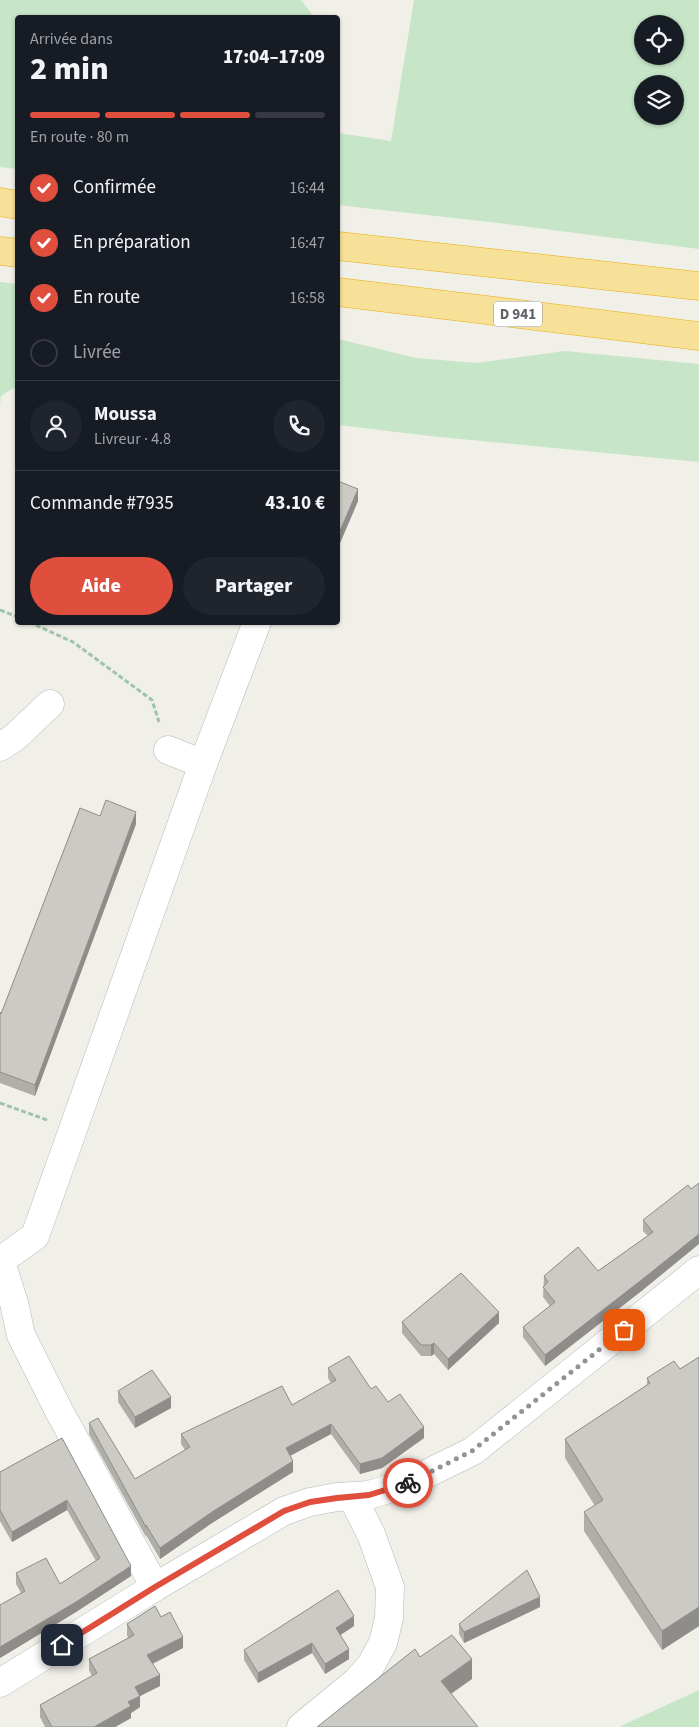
<!DOCTYPE html>
<html lang="fr">
<head>
<meta charset="utf-8">
<style>
	body { margin:0; font-family:"Source Sans 3",sans-serif; background:#20242c; color:#f1f3f6; height:100vh; display:flex; flex-direction:column; font-size:19px; white-space:nowrap }
	* { box-sizing:border-box; margin:0 }
	p { font-size:16px; color:#9ea1a6 }
	.icon { flex:none; width:28px; height:28px; fill:none; stroke:currentColor; stroke-width:2; stroke-linecap:round; stroke-linejoin:round }
	.map { position:relative; flex:1; overflow:hidden }
	.sheet { position:absolute; left:15px; top:15px; width:325px; height:610px; display:flex; flex-direction:column; background:#171b24; border-radius:5px; box-shadow:0 1px 4px #0004 }
	.sheet>* { flex:none }
	.controls { position:absolute; left:634px; top:15px; display:grid; gap:10px }
	.controls a { display:grid; place-items:center; width:50px; height:50px; border-radius:50%; background:#171b24; box-shadow:0 1px 4px #0004; font-size:25px }
	.pin { position:absolute; display:grid; place-items:center; width:42px; height:42px; color:#fff; margin:-21px; border-radius:10px; box-shadow:0 2px 8px #0006 }
	.courier { position:absolute; display:grid; place-items:center; width:50px; height:50px; margin:-25px; border:4px solid #e04f3e; border-radius:50%; background:#fff; color:#222; box-shadow:0 1px 6px #0007 }
	.head em { font-style:normal; font-weight:800 }
	.head div { display:flex; flex-direction:column-reverse }
	.head { display:flex; align-items:center; justify-content:space-between; height:85px; padding:0 15px }
	h1 { font-size:32px; font-weight:800; line-height:38px }
	.bar { display:grid; grid-template-columns:repeat(4,1fr); gap:8px 5px; align-content:center; height:60px; padding:0 15px }
	.bar i { height:6px; border-radius:4px; background:#363941 }
	.bar .selected { background:#e04f3e }
	.bar p { grid-column:span 4 }
	.line { display:flex; align-items:center; gap:12px; padding:0 15px; border-top:1px solid #363941 }
	.line div { flex:1 }
	.round { display:grid; place-items:center; flex:none; width:52px; height:52px; border-radius:26px; background:#20242c }
	ol { padding:0 15px; list-style:none }
	li { display:flex; align-items:center; gap:15px; height:55px }
	li p { margin-inline-start:auto }
	li .icon { padding:5px; border-radius:50%; background:#e04f3e; color:#fff; stroke-width:4 }
	li:last-child { color:#9ea1a6 }
	li i { width:28px; height:28px; border:2px solid #363941; border-radius:50% }
	.primary-button { display:flex; gap:10px; margin-top:auto; padding:10px 15px }
	.primary-button a { flex:1; height:58px; border-radius:30px; background:#e04f3e; color:#fff; font-size:20px; font-weight:800; line-height:58px; text-align:center }
	.primary-button a+a { background:#20242c; color:#f1f3f6 }
	.map>svg:first-child { display:block }
</style>
</head>
<body>
<div class="map">
<svg width="699" height="1727" viewBox="0 0 699 1727">
	<rect width="100%" height="100%" fill="#f0efe8"/>
	<g fill="#c6e6c7" fill-rule="evenodd">
		<path d="M 0,0 L 301,0 L 314,17 L 18,18 L 17,169 L 0,167 Z"/>
		<path d="M 414,0 L 699,0 L 699,249 L 507,224 L 338,205 L 338,133 L 391,141 ZM 642,24 L 675,24 L 675,56 L 642,56 ZM 642,84 L 675,84 L 675,116 L 642,116 Z"/>
		<path d="M 0,282 L 17,284 L 18,389 L 13,388 L 1,396 L 0,406 Z"/>
		<path d="M 338,339 L 416,358 L 476,363 L 565,351 L 699,364 L 699,462 L 430,436 L 338,425 Z"/>
		<path d="M 699,1690 L 699,1727 L 619,1727 Z"/>
	</g>
	<g fill="none" stroke-linecap="round" stroke-linejoin="round">
		<defs>
			<g id="minor">
				<path d="M 0,747 L 15,737 L 50,704"/>
				<path d="M 168,750 L 203,764"/>
				<path d="M 0,1259 L 14,1303 L 21,1335 L 58,1409 L 155,1587"/>
				<path d="M 0,1261 L 35,1236 L 203,764 L 257,622"/>
				<path d="M 0,1683 L 155,1587 L 284,1511 L 310,1502 L 337,1497 L 369,1495 L 408,1483 L 473,1451 L 699,1270"/>
				<path d="M 301,1727 L 357,1681 L 371,1665 L 383,1643 L 389,1618 L 390,1587 L 371,1534 L 352,1497"/>
			</g>
			<g id="highway">
				<path d="M 0,202 L 18,205"/>
				<path d="M 338,246 L 699,286"/>
				<path d="M 0,251 L 18,253"/>
				<path d="M 338,292 L 699,336"/>
			</g>
		</defs>
		<use href="#minor" stroke="#b5b7bb" stroke-width="29"/>
		<use href="#highway" stroke="#eaab0e" stroke-width="29"/>
		<g stroke="#9ec4aa" stroke-width="3" stroke-dasharray="5 2.5" stroke-linecap="butt">
			<path d="M 0,610 L 18,617"/>
			<path d="M 29,622 L 73,642 L 152,700 L 159,722"/>
			<path d="M 0,1103 L 47,1120"/>
		</g>
		<use href="#minor" stroke="#fff" stroke-width="28"/>
		<use href="#highway" stroke="#f7e198" stroke-width="28"/>
	</g>
	<g fill="#afaea9">
		<path d="M 338,481 L 358,501 L 340,543 L 338,542 Z"/>
		<path d="M 100,816 L 136,824 L 35,1096 L 0,1083 L 0,1012 L 1,1014 Z"/>
		<path d="M 691,1189 L 644,1289 L 545,1366 L 523,1337 L 523,1327 L 550,1306 L 543,1297 L 544,1276 L 598,1271 L 648,1236 L 643,1231 L 643,1220 Z"/>
		<path d="M 402,1322 L 499,1323 L 448,1370 L 434,1354 L 431,1356 L 421,1356 L 402,1333 Z"/>
		<path d="M 699,1357 L 699,1626 L 662,1650 L 584,1531 L 584,1512 L 595,1506 L 565,1458 L 565,1439 L 647,1385 L 647,1378 L 680,1369 Z"/>
		<path d="M 328,1368 L 371,1389 L 388,1402 L 424,1438 L 382,1468 L 360,1474 L 331,1434 L 290,1456 L 293,1472 L 212,1523 L 160,1559 L 146,1535 L 146,1537 L 89,1434 L 89,1423 L 135,1479 L 185,1450 L 181,1444 L 181,1434 L 292,1405 L 331,1383 L 328,1378 Z"/>
		<path d="M 118,1391 L 171,1408 L 135,1428 L 118,1402 Z"/>
		<path d="M 62,1438 L 131,1576 L 76,1612 L 0,1658 L 0,1605 L 21,1593 L 16,1584 L 16,1573 L 60,1584 L 96,1561 L 67,1510 L 12,1542 L 0,1521 L 0,1472 Z"/>
		<path d="M 540,1607 L 464,1643 L 459,1634 L 459,1624 Z"/>
		<path d="M 161,1617 L 183,1648 L 153,1664 L 160,1686 L 140,1696 L 140,1707 L 131,1713 L 131,1718 L 115,1727 L 45,1727 L 40,1717 L 40,1705 L 92,1676 L 89,1670 L 89,1659 L 128,1638 L 127,1635 L 127,1624 Z"/>
		<path d="M 354,1626 L 340,1635 L 349,1659 L 325,1674 L 312,1653 L 258,1683 L 244,1660 L 244,1650 Z"/>
	</g>
	<g fill="#8f8d89">
		<path d="M 358,489 L 358,501 L 340,543 L 340,531 Z"/>
		<path d="M 136,812 L 136,824 L 35,1096 L 35,1085 Z"/>
		<path d="M 699,1234 L 699,1244 L 644,1289 L 545,1366 L 545,1355 Z"/>
		<path d="M 499,1312 L 499,1323 L 448,1370 L 448,1359 Z"/>
		<path d="M 434,1343 L 434,1354 L 431,1356 L 431,1345 Z"/>
		<path d="M 171,1397 L 171,1408 L 135,1428 L 135,1417 Z"/>
		<path d="M 331,1424 L 331,1434 L 286,1458 L 286,1448 Z"/>
		<path d="M 424,1427 L 424,1438 L 382,1468 L 360,1474 L 360,1464 Z"/>
		<path d="M 293,1461 L 293,1472 L 212,1523 L 160,1559 L 160,1548 L 212,1512 Z"/>
		<path d="M 67,1500 L 67,1510 L 12,1542 L 12,1532 Z"/>
		<path d="M 131,1566 L 131,1576 L 76,1612 L 0,1658 L 0,1647 Z"/>
		<path d="M 540,1597 L 540,1607 L 464,1643 L 464,1632 Z"/>
		<path d="M 699,1607 L 699,1626 L 662,1650 L 662,1631 Z"/>
		<path d="M 354,1616 L 354,1626 L 336,1638 L 336,1628 Z"/>
		<path d="M 183,1637 L 183,1648 L 147,1666 L 147,1655 Z"/>
		<path d="M 312,1643 L 312,1653 L 258,1683 L 258,1673 Z"/>
		<path d="M 349,1649 L 349,1659 L 325,1674 L 325,1664 Z"/>
		<path d="M 472,1659 L 472,1679 L 441,1701 L 441,1681 Z"/>
		<path d="M 160,1675 L 160,1686 L 140,1696 L 140,1707 L 131,1713 L 131,1718 L 115,1727 L 94,1727 L 128,1702 L 135,1687 Z"/>
	</g>
	<g fill="#cccac4" stroke="#8f8d89">
		<path d="M 338,481 L 358,489 L 340,531 L 338,530 Z"/>
		<path d="M 106,800 L 136,812 L 35,1085 L 0,1072 L 0,1012 L 1,1014 L 80,808 L 100,816 Z"/>
		<path d="M 699,1183 L 699,1234 L 644,1278 L 545,1355 L 523,1327 L 555,1302 L 543,1287 L 548,1282 L 544,1276 L 578,1247 L 598,1271 L 653,1232 L 643,1220 L 688,1185 L 691,1189 Z"/>
		<path d="M 461,1273 L 499,1312 L 448,1359 L 434,1343 L 431,1345 L 421,1345 L 402,1322 Z"/>
		<path d="M 349,1356 L 371,1389 L 376,1386 L 388,1402 L 400,1394 L 424,1427 L 382,1458 L 360,1464 L 331,1424 L 286,1448 L 293,1461 L 212,1512 L 160,1548 L 146,1525 L 146,1527 L 89,1423 L 98,1418 L 135,1479 L 190,1447 L 181,1434 L 282,1386 L 292,1405 L 336,1380 L 328,1368 Z"/>
		<path d="M 699,1357 L 699,1607 L 662,1631 L 584,1512 L 603,1500 L 565,1439 L 650,1383 L 647,1378 L 674,1361 L 680,1369 Z"/>
		<path d="M 152,1370 L 171,1397 L 135,1417 L 118,1391 Z"/>
		<path d="M 62,1438 L 131,1566 L 76,1602 L 0,1647 L 0,1605 L 25,1591 L 16,1573 L 46,1558 L 60,1584 L 100,1558 L 67,1500 L 12,1532 L 0,1510 L 0,1472 Z"/>
		<path d="M 527,1570 L 540,1597 L 464,1632 L 459,1624 Z"/>
		<path d="M 338,1590 L 354,1616 L 336,1628 L 349,1649 L 325,1664 L 312,1643 L 258,1673 L 244,1650 Z"/>
		<path d="M 155,1606 L 161,1617 L 170,1612 L 183,1637 L 147,1655 L 160,1675 L 135,1687 L 140,1696 L 128,1702 L 131,1706 L 94,1727 L 52,1727 L 40,1705 L 97,1673 L 89,1659 L 134,1635 L 127,1624 Z"/>
		<path d="M 452,1635 L 472,1659 L 441,1681 L 478,1727 L 317,1727 L 415,1649 L 420,1657 Z"/>
	</g>
	<g fill="none" stroke-linecap="round" stroke-linejoin="round">
		<path stroke="#929394" stroke-width="5" stroke-dasharray="0 9" d="M 408,1483 L 472,1451 L 624,1330"/>
		<path stroke="#e04f3e" stroke-width="6" d="M 62,1645 L 155,1587 L 284,1511 L 310,1502 L 337,1498 L 369,1495 L 408,1483"/>
	</g>
	<g text-anchor="middle" stroke-width="4" stroke-linejoin="round" paint-order="stroke">
		<rect fill="#fff" stroke="#8f9195" stroke-width="1" x="494" y="301.5" width="48" height="25" rx="4"/>
		<g font-size="15" font-weight="bold" fill="#5f6267">
			<text x="518" y="319">D 941</text>
		</g>
	</g>
</svg>
<div class="controls">
<a><svg class="icon" aria-label="locate" viewBox="0 0 24 24"><circle cx="12" cy="12" r="6"/><path d="M12 2v4M12 18v4M2 12h4M18 12h4"/></svg></a>
<a><svg class="icon" aria-label="layers" viewBox="0 0 24 24"><path d="M12 4l9 5-9 5-9-5zM3 14l9 5 9-5"/></svg></a>
</div>
<div class="pin" style="left:624px;top:1330px;background:#ea580c"><svg class="icon" aria-label="bag" viewBox="0 0 24 24"><path d="M5 8h14l-1 12H6zM9 8a3 3 0 0 1 6 0"/></svg></div>
<div class="pin" style="left:62px;top:1645px;background:#1f2937"><svg class="icon" aria-label="home" viewBox="0 0 24 24"><path d="M3 11l9-7 9 7M6 9v11h12V9"/></svg></div>
<div class="courier" style="left:408px;top:1483px"><svg class="icon" aria-label="bike" viewBox="0 0 24 24"><circle cx="6" cy="16" r="4"/><circle cx="18" cy="16" r="4"/><path d="M6 16l4-8h5l3 8M10 8l3 8H6M13 5h3"/></svg></div>
<section class="sheet">
<div class="head"><div><h1>2 min</h1><p>Arrivée dans</p></div><em>17:04–17:09</em></div>
<div class="bar"><i class="selected"></i><i class="selected"></i><i class="selected"></i><i></i><p>En route · 80 m</p></div>
<ol>
<li><svg class="icon" aria-label="check" viewBox="0 0 24 24"><path d="M5 12l5 5 9-10"/></svg>Confirmée<p>16:44</p></li>
<li><svg class="icon" aria-label="check" viewBox="0 0 24 24"><path d="M5 12l5 5 9-10"/></svg>En préparation<p>16:47</p></li>
<li><svg class="icon" aria-label="check" viewBox="0 0 24 24"><path d="M5 12l5 5 9-10"/></svg>En route<p>16:58</p></li>
<li><i></i>Livrée</li>
</ol>
<div class="line" style="height:90px"><a class="round"><svg class="icon" aria-label="person" viewBox="0 0 24 24"><circle cx="12" cy="8" r="4"/><path d="M4 21q1-7 8-7t8 7"/></svg></a><div><b>Moussa</b><p>Livreur · 4.8</p></div><a class="round"><svg class="icon" aria-label="phone" viewBox="0 0 24 24"><path d="M5 4h4l2 5-3 2q2 4 5 5l2-3 5 2v4C11 20 4 13 5 4z"/></svg></a></div>
<div class="line" style="height:65px"><div>Commande #7935</div><b>43.10 €</b></div>
<div class="primary-button"><a>Aide</a><a>Partager</a></div>
</section>
</div>
</body>
</html>
